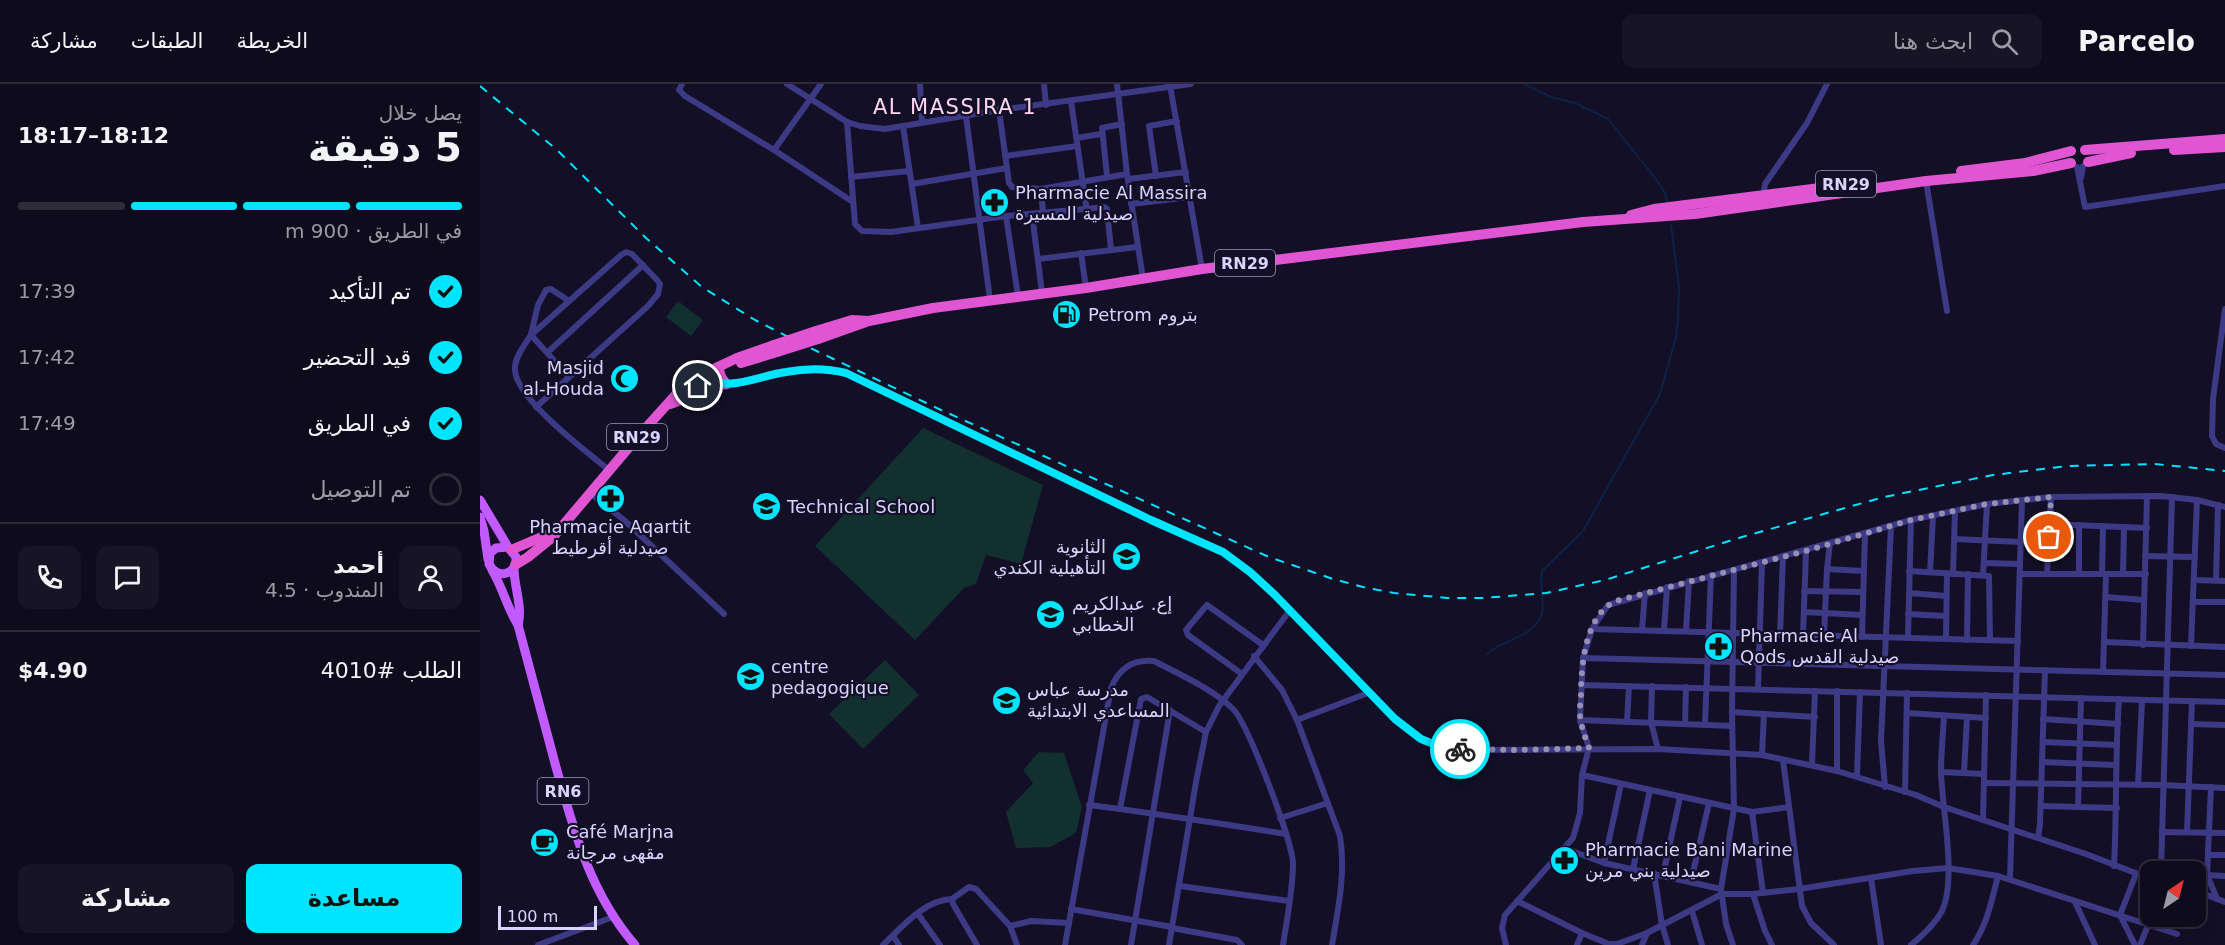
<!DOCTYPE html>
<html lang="ar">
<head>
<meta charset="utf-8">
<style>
	body { margin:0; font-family:"DejaVu Sans",Vazirmatn,sans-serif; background:#171425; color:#f1f3f6; direction:rtl; height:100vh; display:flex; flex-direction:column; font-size:22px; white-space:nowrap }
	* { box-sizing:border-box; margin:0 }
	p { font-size:20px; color:#9b9ba3 }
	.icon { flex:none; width:33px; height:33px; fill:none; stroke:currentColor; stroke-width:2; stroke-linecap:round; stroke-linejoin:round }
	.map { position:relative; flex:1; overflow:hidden; direction:ltr }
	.details { display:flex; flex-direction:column; background:#0e0b1c; width:480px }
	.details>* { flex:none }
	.needle { width:39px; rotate:35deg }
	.controls { position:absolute; left:1660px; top:777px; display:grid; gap:12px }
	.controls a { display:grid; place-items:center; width:66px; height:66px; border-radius:12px; background:#0e0b1c; box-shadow:0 3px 15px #0003,0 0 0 2px #2e2b3b; font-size:30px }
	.scale { position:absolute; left:18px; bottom:15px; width:99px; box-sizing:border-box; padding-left:6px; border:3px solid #d9d4ff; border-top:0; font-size:16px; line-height:21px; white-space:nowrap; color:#d9d4ff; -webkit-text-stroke:4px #130f26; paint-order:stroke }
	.pin { position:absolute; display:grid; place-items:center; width:51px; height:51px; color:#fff; margin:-26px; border:3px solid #fff; border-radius:50%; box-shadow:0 2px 6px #0007 }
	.courier { position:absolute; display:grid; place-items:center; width:60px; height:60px; margin:-30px; border:4px solid #00e5ff; border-radius:50%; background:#fff; color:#222; box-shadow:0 2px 8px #0007 }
	.summary em { font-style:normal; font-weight:700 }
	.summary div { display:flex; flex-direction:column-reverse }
	.summary { display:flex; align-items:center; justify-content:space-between; height:102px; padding:0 18px }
	h1 { font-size:39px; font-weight:700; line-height:45px }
	.bar { display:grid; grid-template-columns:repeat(4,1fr); gap:9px 6px; align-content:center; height:72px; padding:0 18px }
	.bar i { height:8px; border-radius:4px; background:#2e2b3b }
	.bar .on { background:#00e5ff }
	.bar p { grid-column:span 4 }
	.line { display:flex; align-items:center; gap:15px; padding:0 18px; border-top:2px solid #2e2b3b }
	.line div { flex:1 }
	.round { display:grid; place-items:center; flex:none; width:63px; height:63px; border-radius:12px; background:#171425 }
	ol { padding:0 18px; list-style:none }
	li { display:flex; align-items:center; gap:18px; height:66px }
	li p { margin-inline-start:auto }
	li .icon { padding:6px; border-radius:50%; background:#00e5ff; color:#111; stroke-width:4 }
	li:last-child { color:#9b9ba3 }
	li i { width:33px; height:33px; border:3px solid #2e2b3b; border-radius:50% }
	.button { display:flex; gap:12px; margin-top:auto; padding:12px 18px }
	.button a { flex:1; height:69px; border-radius:12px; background:#00e5ff; color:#111; font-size:24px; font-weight:700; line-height:69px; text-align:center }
	.button a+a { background:#171425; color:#f1f3f6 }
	header { display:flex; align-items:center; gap:36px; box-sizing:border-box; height:84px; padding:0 30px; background:#0e0b1c; border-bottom:2px solid #2e2b3b }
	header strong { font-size:28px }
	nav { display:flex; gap:33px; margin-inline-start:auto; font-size:21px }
	.search { width:420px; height:54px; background:#171425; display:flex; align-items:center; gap:15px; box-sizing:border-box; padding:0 21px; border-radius:12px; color:#9b9ba3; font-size:22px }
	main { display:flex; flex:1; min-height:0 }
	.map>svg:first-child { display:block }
</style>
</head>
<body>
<header>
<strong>Parcelo</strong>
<div class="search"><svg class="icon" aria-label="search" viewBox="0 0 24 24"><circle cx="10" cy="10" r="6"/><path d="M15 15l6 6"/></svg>ابحث هنا</div>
<nav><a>الخريطة</a><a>الطبقات</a><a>مشاركة</a></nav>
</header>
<main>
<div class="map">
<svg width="1745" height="861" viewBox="0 0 1745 861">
	<rect width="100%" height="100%" fill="#130f26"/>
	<g fill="#12302f">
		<path d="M 198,217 L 223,236 L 211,252 L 186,233 Z"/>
		<path d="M 443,344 L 563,401 L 541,480 L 506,471 L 496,500 L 484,504 L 435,556 L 335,462 Z"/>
		<path d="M 405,576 L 439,611 L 383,665 L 349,630 Z"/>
		<path d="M 559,668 L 584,669 L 602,723 L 596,749 L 570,763 L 536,764 L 526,728 L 553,699 L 543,686 Z"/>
	</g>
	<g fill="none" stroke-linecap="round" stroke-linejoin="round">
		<g stroke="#0c2248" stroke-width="2">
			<path d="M 1044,0 L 1071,13 L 1095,19 L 1128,35 L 1178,98 L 1184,107 L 1188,119"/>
			<path d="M 1007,570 C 1022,555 1055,554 1062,529 C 1065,520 1059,502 1062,487 L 1103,447 L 1180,310 L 1196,253 L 1198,235 L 1199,203 L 1191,141"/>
		</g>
		<g stroke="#3d3a85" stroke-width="6">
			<path d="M 202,0 L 199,6 L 205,12 L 294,66 L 373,118"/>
			<path d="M 307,0 L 367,38 L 380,42 L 405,45 L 519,26 L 711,0"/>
			<path d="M 440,0 L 442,37"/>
			<path d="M 564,0 L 566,21"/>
			<path d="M 637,0 L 647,90 L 663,195"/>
			<path d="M 690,1 L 722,185"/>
			<path d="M 519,26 L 529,99 L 532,103 L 561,105 L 647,90"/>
			<path d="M 486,32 L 510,216"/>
			<path d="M 367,38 L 375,140 L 382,147 L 411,148 L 526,132 L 605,125 L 606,121 L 591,17"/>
			<path d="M 423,42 L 438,144"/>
			<path d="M 597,54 L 621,50"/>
			<path d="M 294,66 L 341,0"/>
			<path d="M 525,72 L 597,62"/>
			<path d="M 1597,83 L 1605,123 L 1745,102"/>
			<path d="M 627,92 L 622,44 L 642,40"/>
			<path d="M 676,92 L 669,42 L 697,37"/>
			<path d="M 371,93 L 429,87"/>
			<path d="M 1601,94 L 1603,82"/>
			<path d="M 648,95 L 706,88"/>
			<path d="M 1446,97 L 1467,227"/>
			<path d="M 432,100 L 527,84"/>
			<path d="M 561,105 L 563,129"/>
			<path d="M 1283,113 L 1285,100 L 1327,39 L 1347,0"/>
			<path d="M 651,120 L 710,113"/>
			<path d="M 605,125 L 624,123 L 627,125 L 631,166"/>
			<path d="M 552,130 L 562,209"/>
			<path d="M 526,132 L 538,212"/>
			<path d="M 601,169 L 606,204"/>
			<path d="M 558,175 L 657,163"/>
			<path d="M 1745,225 L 1733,315 L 1732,352 L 1736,360 L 1745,364"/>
			<path d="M 51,250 L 58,221 L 66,206 L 71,205 L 89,217"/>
			<path d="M 51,251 L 89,293"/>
			<path d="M 68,268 L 163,181"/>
			<path d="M 221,291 L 234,299 L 246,300"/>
			<path d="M 211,297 L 229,306 C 280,298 312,277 366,289 L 671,436 L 743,468 L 770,488 L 794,510 L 915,635 L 941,655 L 956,661 L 987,666 L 1178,665 L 1282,671 L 1357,687 L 1436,711 L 1464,723 L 1606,770 L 1671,795"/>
			<path d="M 56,323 L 168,222 L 178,210 L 180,200 L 177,196 L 152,170 L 146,168 L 141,171 L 51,251 C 45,260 35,273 35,284 C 33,313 107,368 129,386"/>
			<path d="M 110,409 L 144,436 L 244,530"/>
			<path d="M 1569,440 L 1667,444"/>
			<path d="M 1599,441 L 1599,490"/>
			<path d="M 1474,455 L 1541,458"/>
			<path d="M 1665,472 L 1715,473"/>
			<path d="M 1504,479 L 1540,480"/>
			<path d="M 1347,485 L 1383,487"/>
			<path d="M 1429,487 L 1509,492 L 1510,556"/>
			<path d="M 1450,488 L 1453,432"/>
			<path d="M 1473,490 L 1475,427"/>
			<path d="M 1540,490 L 1666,490"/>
			<path d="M 1567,490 L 1571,413"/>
			<path d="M 1622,490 L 1623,442"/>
			<path d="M 1643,490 L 1644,443"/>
			<path d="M 1503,491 L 1507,420"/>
			<path d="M 1714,496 L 1745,497"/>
			<path d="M 1736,496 L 1738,421"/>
			<path d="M 1324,507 L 1383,508"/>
			<path d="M 1429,509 L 1466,512"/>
			<path d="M 1626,513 L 1664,516"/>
			<path d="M 1713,518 L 1745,518"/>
			<path d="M 1324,528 L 1382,531"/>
			<path d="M 1428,530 L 1465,532"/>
			<path d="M 1112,545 L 1538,557"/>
			<path d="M 1162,546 L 1165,509"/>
			<path d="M 1184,546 L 1187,503"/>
			<path d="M 1206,547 L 1209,497"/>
			<path d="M 1300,551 L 1303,472"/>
			<path d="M 1323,551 L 1326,467"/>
			<path d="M 1344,552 L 1347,485 L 1350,459"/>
			<path d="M 1382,553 L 1385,450"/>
			<path d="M 1428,553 L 1431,436"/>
			<path d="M 1466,554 L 1467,489"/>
			<path d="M 1487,556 L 1488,490"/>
			<path d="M 1624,558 L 1745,563"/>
			<path d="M 1663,561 L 1667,412"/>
			<path d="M 1711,562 L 1717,416"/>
			<path d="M 774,572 L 802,606 L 817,636 L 860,752 C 866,789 858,825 852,861"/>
			<path d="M 1103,574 L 1745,591"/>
			<path d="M 1623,588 L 1626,490"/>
			<path d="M 762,590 L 708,551 L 706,546 L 727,521 L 783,561"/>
			<path d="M 1101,601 L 1745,618"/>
			<path d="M 1172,602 L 1171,638 L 1178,665"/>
			<path d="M 1278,605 L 1282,479"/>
			<path d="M 1252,628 L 1335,633"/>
			<path d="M 1427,629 L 1506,634"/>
			<path d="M 1563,635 L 1638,640"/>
			<path d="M 817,636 L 888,609"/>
			<path d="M 1100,636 L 1252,642"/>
			<path d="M 1147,638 L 1149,602"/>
			<path d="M 1205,639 L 1206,603"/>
			<path d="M 1225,640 L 1231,491"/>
			<path d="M 1711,640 L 1745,641"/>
			<path d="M 726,648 L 667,613 L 661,615 L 640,725 C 696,733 751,741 806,750"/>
			<path d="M 1563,658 L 1637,661"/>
			<path d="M 1282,671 L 1284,630"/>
			<path d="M 1303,676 L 1322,822 L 1331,839 L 1354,861"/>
			<path d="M 1562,678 L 1635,681"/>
			<path d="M 1332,680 L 1335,607"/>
			<path d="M 1357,687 L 1357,607"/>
			<path d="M 1461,688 L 1504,690"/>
			<path d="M 1484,689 L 1487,633"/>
			<path d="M 1102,691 L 1272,728 L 1309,723"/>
			<path d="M 1377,692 L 1380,608"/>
			<path d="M 1504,699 L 1682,701 L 1745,704"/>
			<path d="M 1658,701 L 1662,616"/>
			<path d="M 1405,703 L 1401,657 L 1411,442"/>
			<path d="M 1731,703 L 1727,791 L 1737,815"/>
			<path d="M 1425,708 L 1427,609"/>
			<path d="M 609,721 L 640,725"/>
			<path d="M 1561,722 L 1637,724"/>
			<path d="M 1598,723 L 1601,614"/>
			<path d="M 1272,728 L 1283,809"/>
			<path d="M 800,734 L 848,719"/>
			<path d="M 1503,736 L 1506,611"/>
			<path d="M 1682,748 L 1745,749"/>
			<path d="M 1707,748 L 1712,617"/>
			<path d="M 1558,754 L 1560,740 L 1565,586"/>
			<path d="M 1084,764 L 1124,779 L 1241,805"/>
			<path d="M 1728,771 L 1745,771"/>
			<path d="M 1124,779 L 1141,700"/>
			<path d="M 1634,782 C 1637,726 1635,671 1639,615"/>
			<path d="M 1153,785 L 1170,706"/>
			<path d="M 1681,788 L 1692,413"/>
			<path d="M 1174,789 L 1182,841 L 1188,861"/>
			<path d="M 1183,791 L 1200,713"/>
			<path d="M 1727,791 L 1745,792"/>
			<path d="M 1391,794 L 1401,861"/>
			<path d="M 1530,795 L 1542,416"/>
			<path d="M 1211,797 L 1229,719"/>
			<path d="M 700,802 L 809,817"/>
			<path d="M 1716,807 L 1745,818"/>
			<path d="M 1273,810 L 1285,847 L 1292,861"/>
			<path d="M 1037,817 L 1102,849 L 1129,860 L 1137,860 L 1167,849 L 1242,810 L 1273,810 L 1319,805 L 1433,787 L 1468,784 L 1518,792 L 1697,850"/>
			<path d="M 1595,818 L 1615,861"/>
			<path d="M 591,825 L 692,843"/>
			<path d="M 1212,827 L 1222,861"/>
			<path d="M 438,830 L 460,861"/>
			<path d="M 530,842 L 537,861"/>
			<path d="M 692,844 L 757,856 L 762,861"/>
			<path d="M 413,852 L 419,861"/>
			<path d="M 58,861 L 133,833"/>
			<path d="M 403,861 C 422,843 444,816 472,815"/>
			<path d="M 497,861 L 473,820 L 472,815 L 489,803 L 496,805 L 530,842 L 551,837 L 589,839"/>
			<path d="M 585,861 L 631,604 C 639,584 653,575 674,577 C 699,590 733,605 753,625 C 768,640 812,756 813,779 C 813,806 807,834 803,861"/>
			<path d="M 651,861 L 690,626"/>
			<path d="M 689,861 L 716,698 L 726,648 L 739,622 L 810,526"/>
			<path d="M 1026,861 L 1022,844 L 1025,831 L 1093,754 L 1100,729 L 1102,691 L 1109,664 L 1100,636 L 1103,574 L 1112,545 L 1128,521 L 1431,436 L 1507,420 L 1571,413 L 1681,412 L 1717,416 L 1745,423"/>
			<path d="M 1097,861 L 1102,849"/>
			<path d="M 1162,861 L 1167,849"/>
			<path d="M 1253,861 L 1246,840 L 1241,805 L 1254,725 L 1252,628 L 1254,486"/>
			<path d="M 1431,861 C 1442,852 1455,840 1462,827 C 1477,794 1462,725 1461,688 C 1461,669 1463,651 1464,632"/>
			<path d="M 1493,861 C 1507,841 1512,815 1518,792"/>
			<path d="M 1655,861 L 1640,831 L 1656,790"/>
			<path d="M 1660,861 L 1669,839"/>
		</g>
		<g stroke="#c25bff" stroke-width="9">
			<path d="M 0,416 L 28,463 L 36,473 C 37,491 17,496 9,480 L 10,469 L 16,464 L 28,463"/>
			<path d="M 0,433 L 4,447 L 8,475"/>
			<path d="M 34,484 C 34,504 43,522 38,541"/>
			<path d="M 12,486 C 23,504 27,524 38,541 C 51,588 63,636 76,683 C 94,747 110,809 155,861"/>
		</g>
		<g stroke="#e055d1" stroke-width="10">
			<path d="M 1605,66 L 1745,55"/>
			<path d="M 1694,66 L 1745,63"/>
			<path d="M 1608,78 L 1651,69"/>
			<path d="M 1481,87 L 1545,79 L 1591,67"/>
			<path d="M 1151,131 L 1174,125 L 1388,98"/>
			<path d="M 336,247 L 372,236 L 389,237 L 453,224 L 606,204 L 722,185 L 1103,138 L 1215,130 L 1446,97 L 1553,87 L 1591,79"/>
			<path d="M 338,255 L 386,238"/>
			<path d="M 261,279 L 297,268"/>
			<path d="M 238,283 L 241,293 L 246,300"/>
			<path d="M 190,320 L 229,306"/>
			<path d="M 31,466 L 71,449"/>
			<path d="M 35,481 L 48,473 L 74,452 L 155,356 L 200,306 L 221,291 L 257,274 L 294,261"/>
		</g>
		<path stroke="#00e5ff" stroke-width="2" stroke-dasharray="9 8" stroke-linecap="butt" d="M 0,2 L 77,66 L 166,154 L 222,203 L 275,236 L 324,261 L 461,326 L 789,473 L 853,495 L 883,503 L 914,509 L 967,514 L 1003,514 L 1066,509 L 1125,496 L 1262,453 L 1404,413 L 1513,391 L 1588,382 L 1675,380 L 1745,387"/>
		<g stroke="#e055d1" stroke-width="10">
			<path d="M 294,261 L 336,247"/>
			<path d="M 297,268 L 338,255"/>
		</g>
	</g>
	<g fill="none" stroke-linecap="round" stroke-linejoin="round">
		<path stroke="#948fb3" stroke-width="6" stroke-dasharray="0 10.8" d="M 980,665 L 1037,666 L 1109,664 C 1106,655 1102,646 1101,637 C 1099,630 1100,621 1101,614 C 1101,584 1104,531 1136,517 L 1326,467 L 1431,436 L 1507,420 L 1571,413 L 1569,453"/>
		<path stroke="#00e5ff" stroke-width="8" d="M 218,302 L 211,297 L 221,291 C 248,310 276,292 306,288 C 327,284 346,284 366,289 L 671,436 L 743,468 L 770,488 L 794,510 L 915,635 L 941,655 L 956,661 L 980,665"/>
	</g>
	<defs>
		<symbol id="pharmacy-disc" viewBox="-11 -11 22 22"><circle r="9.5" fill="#00e5ff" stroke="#130f26"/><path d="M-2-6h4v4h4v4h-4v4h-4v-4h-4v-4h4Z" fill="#111"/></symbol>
		<symbol id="fuel-disc" viewBox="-11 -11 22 22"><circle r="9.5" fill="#00e5ff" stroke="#130f26"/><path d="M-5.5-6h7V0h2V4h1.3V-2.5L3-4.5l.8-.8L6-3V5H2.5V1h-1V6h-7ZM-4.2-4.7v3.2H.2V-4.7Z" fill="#111"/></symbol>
		<symbol id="mosque-disc" viewBox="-11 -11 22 22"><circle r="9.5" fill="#00e5ff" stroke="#130f26"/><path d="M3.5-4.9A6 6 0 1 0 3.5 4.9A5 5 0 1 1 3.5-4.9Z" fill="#111"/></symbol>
		<symbol id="university-disc" viewBox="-11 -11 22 22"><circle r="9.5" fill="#00e5ff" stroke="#130f26"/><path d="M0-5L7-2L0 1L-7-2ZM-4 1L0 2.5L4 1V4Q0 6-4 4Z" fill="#111"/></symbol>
		<symbol id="school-disc" viewBox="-11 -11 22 22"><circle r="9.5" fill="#00e5ff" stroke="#130f26"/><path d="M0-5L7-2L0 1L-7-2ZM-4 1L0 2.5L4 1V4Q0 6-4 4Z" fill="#111"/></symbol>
		<symbol id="cafe-disc" viewBox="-11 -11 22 22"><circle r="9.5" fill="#00e5ff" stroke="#130f26"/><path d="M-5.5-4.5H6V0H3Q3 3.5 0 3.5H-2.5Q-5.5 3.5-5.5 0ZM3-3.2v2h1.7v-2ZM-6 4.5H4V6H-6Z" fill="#111"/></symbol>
	</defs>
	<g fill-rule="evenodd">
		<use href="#pharmacy-disc" x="498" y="102" width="33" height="33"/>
		<use href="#fuel-disc" x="570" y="214" width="33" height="33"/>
		<use href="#mosque-disc" x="128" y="278" width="33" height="33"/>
		<use href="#pharmacy-disc" x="114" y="398" width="33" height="33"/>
		<use href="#university-disc" x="270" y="406" width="33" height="33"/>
		<use href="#school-disc" x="630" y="456" width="33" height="33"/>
		<use href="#school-disc" x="554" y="514" width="33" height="33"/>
		<use href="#pharmacy-disc" x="1222" y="546" width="33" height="33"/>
		<use href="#university-disc" x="254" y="576" width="33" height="33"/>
		<use href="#school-disc" x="510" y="600" width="33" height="33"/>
		<use href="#cafe-disc" x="48" y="742" width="33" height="33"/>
		<use href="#pharmacy-disc" x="1068" y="760" width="33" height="33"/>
	</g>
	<g text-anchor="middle" stroke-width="4.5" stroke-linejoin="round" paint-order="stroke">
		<g fill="#130f26" stroke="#9e99be" stroke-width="1.5">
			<rect x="1336" y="87" width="60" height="26" rx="4.5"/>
			<rect x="735" y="166" width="60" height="26" rx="4.5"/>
			<rect x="127" y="340" width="60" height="26" rx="4.5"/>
			<rect x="57.5" y="694" width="51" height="26" rx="4.5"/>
		</g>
		<g font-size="16" font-weight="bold" fill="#d9d4ff">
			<text x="1366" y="106">RN29</text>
			<text x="765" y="185">RN29</text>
			<text x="157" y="359">RN29</text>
			<text x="83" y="713">RN6</text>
		</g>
		<g font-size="18" fill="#d9d4ff" stroke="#130f26" text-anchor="start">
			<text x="535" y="115">Pharmacie Al Massira<tspan x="535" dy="21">صيدلية المسيرة</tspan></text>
			<text x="608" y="237">Petrom بتروم</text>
			<text x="124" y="290" text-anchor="end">Masjid<tspan x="124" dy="21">al-Houda</tspan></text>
			<text x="307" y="429">Technical School</text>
			<text x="130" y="449" text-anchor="middle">Pharmacie Aqartit<tspan x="130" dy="21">صيدلية أقرطيط</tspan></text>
			<text x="626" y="469" text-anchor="end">الثانوية<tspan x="626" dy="21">التأهيلية الكندي</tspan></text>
			<text x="592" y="526">إع. عبدالكريم<tspan x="592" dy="21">الخطابي</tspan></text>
			<text x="1260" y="558">Pharmacie Al<tspan x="1260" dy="21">Qods صيدلية القدس</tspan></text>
			<text x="291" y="589">centre<tspan x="291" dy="21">pedagogique</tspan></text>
			<text x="547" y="612">مدرسة عباس<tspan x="547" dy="21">المساعدي الابتدائية</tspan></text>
			<text x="86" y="754">Café Marjna<tspan x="86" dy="21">مقهى مرجانة</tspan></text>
			<text x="1105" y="772">Pharmacie Bani Marine<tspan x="1105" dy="21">صيدلية بني مرين</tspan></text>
		</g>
		<g font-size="21" letter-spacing="1.5" fill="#ffd6f0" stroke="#130f26">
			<text x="475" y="30">AL MASSIRA 1</text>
		</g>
	</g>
</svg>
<div class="controls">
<a><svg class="needle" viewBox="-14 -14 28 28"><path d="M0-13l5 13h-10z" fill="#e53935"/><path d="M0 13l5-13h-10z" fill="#9b9ba3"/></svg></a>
</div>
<div class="scale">100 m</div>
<div class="pin" style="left:1569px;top:453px;background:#ea580c"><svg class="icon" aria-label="bag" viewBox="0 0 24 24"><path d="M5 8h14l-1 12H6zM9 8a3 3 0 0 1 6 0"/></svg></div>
<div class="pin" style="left:218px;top:302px;background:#1f2937"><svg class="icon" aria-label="home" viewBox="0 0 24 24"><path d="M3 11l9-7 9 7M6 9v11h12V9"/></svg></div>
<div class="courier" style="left:980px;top:665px"><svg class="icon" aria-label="bike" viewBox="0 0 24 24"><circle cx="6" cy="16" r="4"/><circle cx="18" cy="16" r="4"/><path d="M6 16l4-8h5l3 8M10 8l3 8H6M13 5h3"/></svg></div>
</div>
<section class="details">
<div class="summary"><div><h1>5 دقيقة</h1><p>يصل خلال</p></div><em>18:12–18:17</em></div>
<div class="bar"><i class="on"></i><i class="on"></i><i class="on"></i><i></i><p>في الطريق · 900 m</p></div>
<ol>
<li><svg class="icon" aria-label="check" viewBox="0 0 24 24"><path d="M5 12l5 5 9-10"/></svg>تم التأكيد<p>17:39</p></li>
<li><svg class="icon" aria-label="check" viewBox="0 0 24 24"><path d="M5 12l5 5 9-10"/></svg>قيد التحضير<p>17:42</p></li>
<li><svg class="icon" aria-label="check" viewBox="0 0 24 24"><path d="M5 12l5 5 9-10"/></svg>في الطريق<p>17:49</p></li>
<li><i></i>تم التوصيل</li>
</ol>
<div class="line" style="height:108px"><a class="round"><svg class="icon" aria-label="person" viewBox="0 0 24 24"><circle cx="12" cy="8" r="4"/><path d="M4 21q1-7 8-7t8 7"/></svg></a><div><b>أحمد</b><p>المندوب · 4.5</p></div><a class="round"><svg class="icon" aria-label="chat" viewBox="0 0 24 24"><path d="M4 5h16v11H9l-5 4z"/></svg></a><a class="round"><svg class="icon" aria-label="phone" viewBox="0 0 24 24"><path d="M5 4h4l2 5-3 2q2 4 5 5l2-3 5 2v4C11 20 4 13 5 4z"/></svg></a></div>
<div class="line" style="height:78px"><div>الطلب #4010</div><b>$4.90</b></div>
<div class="button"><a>مساعدة</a><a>مشاركة</a></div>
</section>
</main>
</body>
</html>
